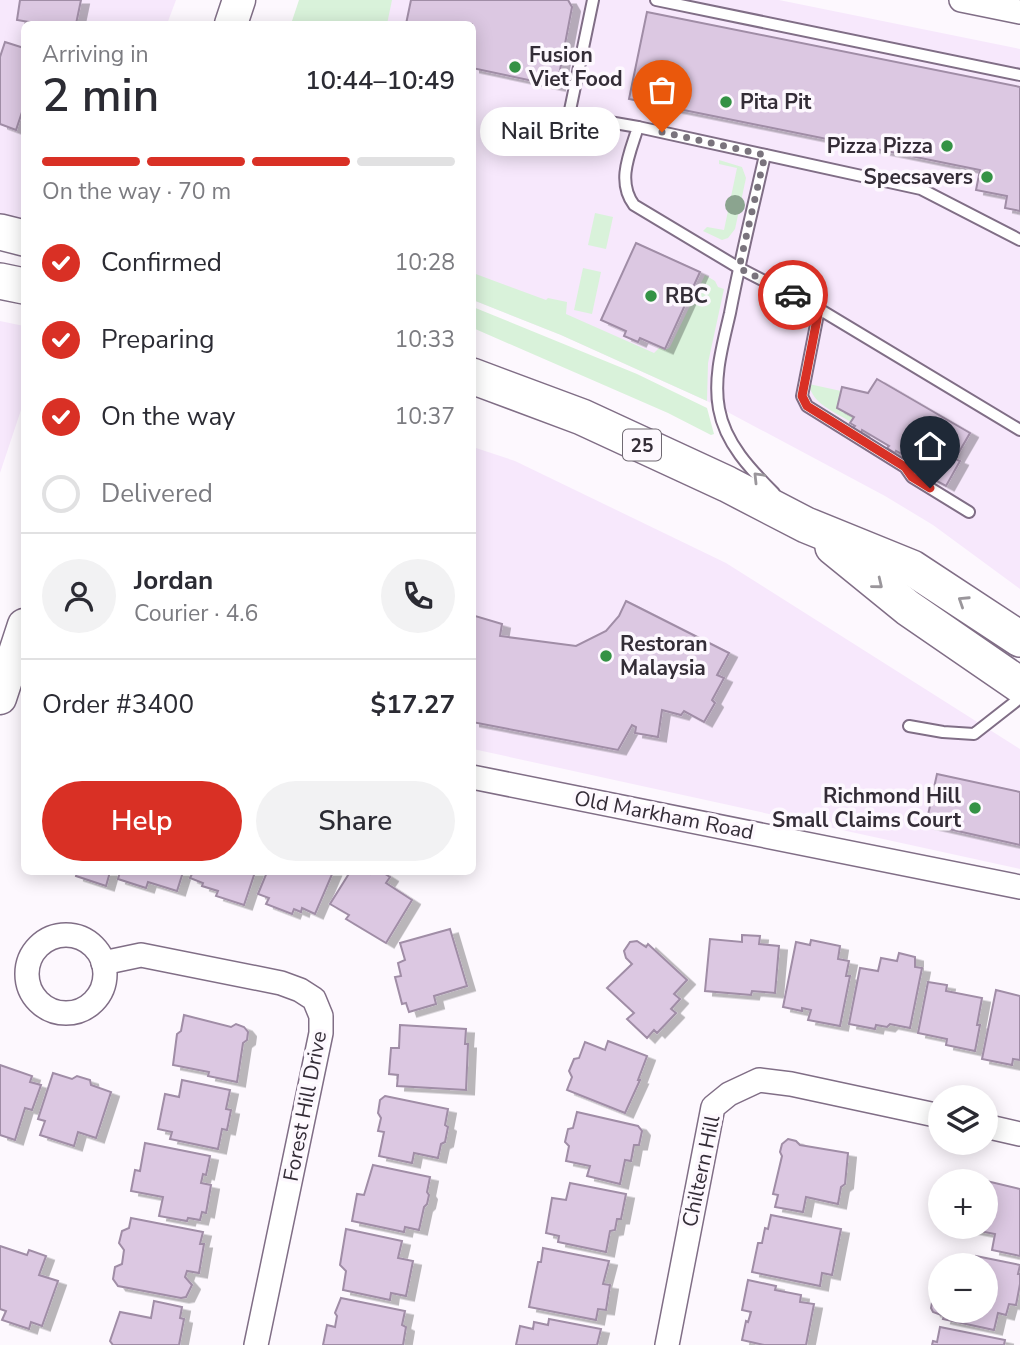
<!DOCTYPE html>
<html lang="en">
<head>
<meta charset="utf-8">
<style>
	body { margin:0; font-family:"Nunito Sans",sans-serif; background:#f2f2f3; color:#2b2b33; height:100vh; display:flex; flex-direction:column; font-size:26px; white-space:nowrap }
	* { box-sizing:border-box; margin:0 }
	p { font-size:23px; color:#7c7c81 }
	.icon { flex:none; width:38px; height:38px; fill:none; stroke:currentColor; stroke-width:2; stroke-linecap:round; stroke-linejoin:round }
	.map { position:relative; flex:1; overflow:hidden }
	.drawer { position:absolute; left:21px; top:21px; width:455px; height:854px; display:flex; flex-direction:column; background:#fff; border-radius:10px; box-shadow:0 4px 18px #0003 }
	.drawer>* { flex:none }
	.tools { position:absolute; left:928px; top:1085px; display:grid; gap:14px }
	.tools a { display:grid; place-items:center; width:70px; height:70px; border-radius:50%; background:#fff; box-shadow:0 4px 18px #0003; font-size:35px }
	.pin { position:absolute; display:grid; place-items:center; width:60px; height:60px; color:#fff; margin:-72px -30px; border-radius:50% 50% 50% 0; rotate:-45deg; box-shadow:0 0 7px #0007 }
	.pin .icon { rotate:45deg }
	.courier { position:absolute; display:grid; place-items:center; width:70px; height:70px; margin:-35px; border:5px solid #d93025; border-radius:50%; background:#fff; color:#222; box-shadow:0 2px 9px #0007 }
	.bubble { position:absolute; height:49px; border-radius:24px; background:#fff; box-shadow:0 4px 18px #0003; font-size:23px; font-weight:600; line-height:49px; text-align:center }
	.head em { font-style:normal; font-weight:600 }
	.head div { display:flex; flex-direction:column-reverse }
	.head { display:flex; align-items:center; justify-content:space-between; height:119px; padding:0 21px }
	h1 { font-size:46px; font-weight:600; line-height:52px }
	.bar { display:grid; grid-template-columns:repeat(4,1fr); gap:10px 7px; align-content:center; height:84px; padding:0 21px }
	.bar i { height:9px; border-radius:5px; background:#e1e1e2 }
	.bar .current { background:#d93025 }
	.bar p { grid-column:span 4 }
	.line { display:flex; align-items:center; gap:18px; padding:0 21px; border-top:2px solid #e1e1e2 }
	.line div { flex:1 }
	.round { display:grid; place-items:center; flex:none; width:74px; height:74px; border-radius:37px; background:#f2f2f3 }
	ol { padding:0 21px; list-style:none }
	li { display:flex; align-items:center; gap:21px; height:77px }
	li p { margin-inline-start:auto }
	li .icon { padding:7px; border-radius:50%; background:#d93025; color:#fff; stroke-width:4 }
	li:last-child { color:#7c7c81 }
	li i { width:38px; height:38px; border:4px solid #e1e1e2; border-radius:50% }
	.cta { display:flex; gap:14px; margin-top:auto; padding:14px 21px }
	.cta a { flex:1; height:80px; border-radius:42px; background:#d93025; color:#fff; font-size:28px; font-weight:600; line-height:80px; text-align:center }
	.cta a+a { background:#f2f2f3; color:#2b2b33 }
	.map>svg:first-child { display:block }
</style>
</head>
<body>
<div class="map">
<svg width="1020" height="1345" viewBox="0 0 1020 1345">
	<defs>
		<filter id="shadow"><feDropShadow dx="8" dy="4.5" stdDeviation="0" flood-color="#0004"/></filter>
	</defs>
	<rect width="100%" height="100%" fill="#fdf8fe"/>
	<g fill="#f7e8fc">
		<path d="M 0,0 L 176,0 L 167,24 L 24,24 L 24,220 L 0,216 Z"/>
		<path d="M 331,0 L 779,0 L 1020,49 L 1020,589 L 933,525 L 885,496 L 707,401 L 561,335 L 473,300 L 472,24 L 323,24 Z"/>
		<path d="M 0,321 L 24,326 L 24,401 L 0,473 Z"/>
		<path d="M 473,447 L 515,461 L 726,563 L 1020,749 L 1020,869 L 473,749 Z"/>
	</g>
	<g fill="#d9f2da">
		<path d="M 299,0 L 392,0 L 387,24 L 291,24 Z"/>
		<path d="M 719,160 L 742,167 L 746,178 L 735,229 L 728,238 L 722,240 L 703,231 L 707,227 L 724,230 L 737,168 L 719,164 Z"/>
		<path d="M 595,213 L 613,217 L 606,249 L 588,245 Z"/>
		<path d="M 583,268 L 601,272 L 592,314 L 574,310 Z"/>
		<path d="M 473,273 L 546,300 L 548,298 L 567,302 L 566,314 L 654,353 L 660,347 L 668,349 L 670,347 L 705,275 L 715,281 L 718,287 L 724,289 L 708,363 L 707,401 L 561,335 L 473,300 Z"/>
		<path d="M 473,307 L 637,374 L 707,408 L 714,434 L 711,435 L 668,413 L 473,328 Z"/>
		<path d="M 809,384 L 841,391 L 837,408 L 854,417 L 851,422 C 835,412 812,404 809,384 Z"/>
	</g>
	<g fill="#dcc8e2" stroke="#a08da6" stroke-width="2" filter="url(#shadow)">
		<path d="M 20,0 L 81,0 L 76,24 L 41,24 L 17,20 Z"/>
		<path d="M 411,0 L 568,0 L 572,7 L 557,86 L 472,68 L 472,24 L 406,24 Z"/>
		<path d="M 647,12 L 1020,87 L 1020,211 L 1005,208 L 1007,196 L 976,190 L 980,170 L 629,99 Z"/>
		<path d="M 5,42 L 24,48 L 24,106 L 16,130 L 0,124 L 0,57 Z"/>
		<path d="M 636,243 L 700,272 L 665,349 L 640,338 L 638,342 L 624,336 L 626,331 L 601,320 Z"/>
		<path d="M 877,379 L 970,433 L 955,459 L 960,461 L 946,486 L 920,472 L 923,466 L 896,451 L 895,453 L 887,448 L 889,446 L 862,430 L 861,433 L 853,428 L 855,426 L 850,423 L 854,417 L 837,408 L 842,387 L 868,393 Z"/>
		<path d="M 626,601 L 729,653 L 717,675 L 724,678 L 712,700 L 715,703 L 704,722 L 684,711 L 681,715 L 662,710 L 658,737 L 635,733 L 636,727 L 632,725 L 618,750 L 472,722 L 472,615 L 502,624 L 500,636 L 576,646 L 606,631 L 619,616 Z"/>
		<path d="M 937,774 L 1020,792 L 1020,845 L 926,824 Z"/>
		<path d="M 77,872 L 110,872 L 106,886 L 76,876 Z"/>
		<path d="M 120,872 L 183,872 L 177,891 L 148,882 L 146,888 L 118,879 Z"/>
		<path d="M 193,872 L 255,872 L 244,905 L 216,896 L 218,891 L 202,886 L 203,883 L 190,878 Z"/>
		<path d="M 267,872 L 333,872 L 315,914 L 302,908 L 301,912 L 294,909 L 292,914 L 266,904 L 269,898 L 258,894 Z"/>
		<path d="M 350,872 L 367,872 L 370,874 L 372,872 L 382,872 L 390,877 L 386,883 L 412,900 L 386,943 L 346,919 L 349,915 L 330,904 Z"/>
		<path d="M 450,929 L 467,986 L 434,996 L 436,1004 L 409,1012 L 406,1003 L 402,1004 L 395,977 L 401,976 L 398,963 L 405,960 L 400,943 Z"/>
		<path d="M 742,935 L 760,936 L 759,944 L 779,946 L 775,993 L 752,991 L 751,995 L 705,991 L 710,939 L 742,942 Z"/>
		<path d="M 811,940 L 840,946 L 838,959 L 849,961 L 846,976 L 850,976 L 840,1026 L 808,1020 L 811,1010 L 802,1008 L 802,1011 L 783,1007 L 796,942 L 810,945 Z"/>
		<path d="M 637,941 L 646,947 L 648,944 L 687,980 L 674,994 L 680,999 L 671,1009 L 676,1013 L 657,1033 L 654,1030 L 647,1038 L 627,1019 L 634,1013 L 607,988 L 632,964 L 626,958 L 624,951 L 630,942 Z"/>
		<path d="M 899,953 L 915,957 L 915,967 L 922,968 L 910,1028 L 890,1024 L 887,1027 L 876,1025 L 875,1029 L 849,1024 L 860,968 L 878,971 L 881,958 L 897,961 Z"/>
		<path d="M 928,982 L 947,985 L 946,991 L 982,998 L 977,1025 L 980,1025 L 975,1051 L 946,1045 L 947,1039 L 918,1033 Z"/>
		<path d="M 996,990 L 1020,996 L 1020,1060 L 1013,1059 L 1012,1065 L 982,1059 Z"/>
		<path d="M 184,1015 L 231,1027 L 236,1024 L 244,1027 L 248,1032 L 247,1040 L 243,1043 L 237,1082 L 208,1076 L 209,1072 L 173,1065 L 177,1034 L 181,1031 Z"/>
		<path d="M 400,1025 L 466,1029 L 465,1044 L 468,1044 L 466,1090 L 397,1086 L 398,1075 L 389,1074 L 391,1048 L 399,1048 Z"/>
		<path d="M 608,1041 L 647,1056 L 638,1080 L 640,1080 L 625,1113 L 567,1090 L 572,1077 L 569,1071 L 574,1059 L 579,1058 L 585,1042 L 605,1050 Z"/>
		<path d="M 0,1065 L 32,1076 L 30,1082 L 41,1085 L 32,1110 L 25,1108 L 15,1140 L 0,1135 Z"/>
		<path d="M 53,1073 L 72,1079 L 77,1076 L 90,1080 L 91,1085 L 111,1092 L 96,1138 L 78,1132 L 74,1146 L 40,1135 L 45,1121 L 38,1119 Z"/>
		<path d="M 182,1080 L 230,1090 L 226,1109 L 231,1110 L 227,1130 L 222,1129 L 218,1149 L 170,1139 L 172,1132 L 158,1129 L 165,1094 L 179,1097 Z"/>
		<path d="M 385,1096 L 448,1109 L 445,1125 L 448,1127 L 445,1142 L 441,1144 L 438,1158 L 414,1153 L 412,1163 L 379,1156 L 384,1132 L 378,1131 L 381,1118 L 378,1113 L 380,1100 Z"/>
		<path d="M 577,1112 L 638,1126 L 642,1131 L 639,1145 L 634,1145 L 631,1161 L 625,1160 L 620,1184 L 587,1176 L 590,1166 L 566,1161 L 569,1146 L 565,1142 L 568,1129 L 573,1128 Z"/>
		<path d="M 788,1139 L 796,1141 L 800,1145 L 848,1153 L 845,1184 L 841,1187 L 838,1204 L 806,1197 L 803,1212 L 775,1207 L 778,1195 L 773,1194 L 782,1156 L 780,1152 L 782,1144 Z"/>
		<path d="M 145,1143 L 210,1156 L 206,1175 L 203,1174 L 201,1183 L 211,1185 L 206,1213 L 202,1212 L 200,1220 L 188,1218 L 187,1221 L 159,1216 L 163,1197 L 131,1191 L 135,1170 L 140,1171 Z"/>
		<path d="M 373,1165 L 430,1177 L 427,1192 L 429,1195 L 427,1204 L 424,1207 L 419,1230 L 405,1227 L 404,1232 L 352,1221 L 357,1194 L 364,1195 Z"/>
		<path d="M 974,1178 L 1020,1189 L 1020,1256 L 992,1250 L 995,1234 L 964,1228 L 985,1227 L 985,1181 L 973,1181 Z"/>
		<path d="M 570,1183 L 626,1194 L 621,1219 L 617,1219 L 615,1230 L 610,1231 L 606,1252 L 558,1242 L 559,1236 L 546,1233 L 552,1198 L 566,1200 Z"/>
		<path d="M 771,1215 L 841,1229 L 832,1275 L 822,1273 L 820,1286 L 752,1272 L 758,1243 L 762,1243 L 765,1228 L 768,1229 Z"/>
		<path d="M 131,1218 L 203,1232 L 200,1244 L 204,1244 L 199,1273 L 187,1271 L 185,1277 L 192,1285 L 186,1297 L 181,1298 L 118,1286 L 113,1279 L 115,1267 L 122,1264 L 124,1250 L 119,1243 L 122,1231 L 129,1228 Z"/>
		<path d="M 346,1229 L 402,1241 L 398,1258 L 413,1261 L 406,1296 L 391,1293 L 390,1300 L 343,1290 L 346,1271 L 340,1265 Z"/>
		<path d="M 0,1246 L 27,1255 L 29,1250 L 46,1256 L 39,1275 L 58,1281 L 42,1326 L 31,1322 L 29,1329 L 2,1320 L 6,1311 L 0,1309 Z"/>
		<path d="M 543,1248 L 609,1261 L 603,1284 L 610,1285 L 606,1310 L 598,1309 L 596,1320 L 529,1307 L 538,1262 L 541,1262 Z"/>
		<path d="M 976,1256 L 1020,1265 L 1018,1274 L 1020,1274 L 1020,1284 L 1016,1305 L 1009,1304 L 1006,1315 L 998,1313 L 994,1330 L 943,1319 L 944,1316 L 933,1312 L 931,1308 L 933,1297 L 940,1293 L 940,1311 L 985,1311 L 985,1265 L 954,1265 L 955,1260 L 974,1264 Z"/>
		<path d="M 748,1280 L 776,1286 L 775,1290 L 801,1295 L 800,1302 L 814,1304 L 806,1345 L 764,1345 L 742,1340 L 746,1321 L 748,1322 L 751,1312 L 742,1310 Z"/>
		<path d="M 341,1298 L 405,1311 L 402,1325 L 406,1327 L 403,1345 L 323,1345 L 327,1325 L 335,1327 L 337,1316 L 335,1313 Z"/>
		<path d="M 154,1301 L 182,1307 L 180,1318 L 184,1319 L 179,1345 L 113,1345 L 110,1341 L 120,1312 L 151,1318 Z"/>
		<path d="M 549,1319 L 601,1329 L 597,1345 L 516,1345 L 520,1326 L 533,1329 L 534,1322 L 548,1325 Z"/>
		<path d="M 940,1327 L 1005,1340 L 1004,1345 L 932,1345 L 933,1341 L 937,1342 Z"/>
	</g>
	<g fill="none" stroke-linecap="round" stroke-linejoin="round">
		<defs>
			<g id="lane">
				<path d="M 593,0 L 569,115 L 638,127 C 630,153 616,181 634,205 L 739,268 L 819,309 L 1020,430"/>
				<path d="M 656,0 L 1020,75"/>
				<path d="M 638,127 L 921,189 L 1020,240"/>
				<path d="M 765,155 C 753,208 740,260 730,313 C 723,344 713,377 719,409 C 725,443 751,470 774,493"/>
				<path d="M 819,309 L 802,396 L 807,406 L 905,467 L 912,477 L 969,512"/>
				<path d="M 909,726 L 943,732 L 974,734 L 1020,698"/>
			</g>
			<g id="street">
				<path d="M 961,0 L 1020,12"/>
				<path d="M 472,777 L 1020,887"/>
				<circle cx="66" cy="974" r="39"/>
				<path d="M 103,963 L 141,955 L 281,983 L 300,990 L 314,999 L 321,1016 L 321,1033 L 256,1345"/>
				<path d="M 985,1126 L 1020,1134"/>
				<path d="M 667,1345 L 713,1107 L 729,1094 L 759,1080 L 791,1084 L 940,1116"/>
			</g>
			<g id="secondary">
				<path d="M 231,24 L 239,0"/>
				<path d="M 0,698 L 24,625"/>
			</g>
			<g id="primary">
				<path d="M 0,232 L 24,238"/>
				<path d="M 0,281 L 24,286"/>
				<path d="M 472,376 L 582,417 L 727,484 L 806,525 L 912,568 L 1020,639"/>
				<path d="M 833,547 L 908,608 L 1020,685"/>
			</g>
		</defs>
		<use href="#lane" stroke="#806e86" stroke-width="14"/>
		<use href="#street" stroke="#806e86" stroke-width="26"/>
		<use href="#secondary" stroke="#806e86" stroke-width="35"/>
		<use href="#primary" stroke="#806e86" stroke-width="38"/>
		<use href="#lane" stroke="#fff" stroke-width="10"/>
		<use href="#street" stroke="#fff" stroke-width="23"/>
		<use href="#secondary" stroke="#fff" stroke-width="32"/>
		<use href="#primary" stroke="#fff" stroke-width="35"/>
	</g>
	<g fill="#8ba48f">
		<circle cx="587" cy="146" r="10"/>
		<circle cx="735" cy="205" r="10"/>
	</g>
	<defs><path id="oneway-chevron" d="M-2-3.5L2.5 0L-2 3.5" fill="none" stroke-width="1.6" stroke-linecap="round" stroke-linejoin="round" transform="scale(1.75)"/></defs>
	<g stroke="#9a969b">
		<use href="#oneway-chevron" transform="translate(758 477) rotate(-134)"/>
		<use href="#oneway-chevron" transform="translate(878 584) rotate(39)"/>
		<use href="#oneway-chevron" transform="translate(963 601) rotate(-147)"/>
	</g>
	<g fill="none" stroke-linecap="round" stroke-linejoin="round">
		<path stroke="#7a747d" stroke-width="7" stroke-dasharray="0 12.6" d="M 662,132 L 765,155 L 739,268 L 793,295"/>
		<path stroke="#d93025" stroke-width="9" d="M 793,295 L 819,309 L 802,396 L 807,406 L 905,467 L 912,477 L 930,488"/>
	</g>
	<g fill="#349245" stroke="#fdf8fe" stroke-width="2.5">
		<circle cx="515" cy="67" r="7"/>
		<circle cx="726" cy="102" r="7"/>
		<circle cx="947" cy="146" r="7"/>
		<circle cx="987" cy="177" r="7"/>
		<circle cx="651" cy="296" r="7"/>
		<circle cx="606" cy="656" r="7"/>
		<circle cx="975" cy="808" r="7"/>
	</g>
	<g text-anchor="middle" stroke-width="7" stroke-linejoin="round" paint-order="stroke">
		<rect fill="#fdf8fe" stroke="#706a73" stroke-width="2" x="623" y="429.5" width="38" height="31" rx="5"/>
		<g font-size="19" font-weight="bold" fill="#342d37">
			<text x="642" y="452">25</text>
		</g>
		<g font-size="21" font-weight="bold" fill="#342d37" stroke="#fdf8fe" text-anchor="start">
			<text x="529" y="62">Fusion<tspan x="529" dy="24">Viet Food</tspan></text>
			<text x="740" y="109">Pita Pit</text>
			<text x="933" y="153" text-anchor="end">Pizza Pizza</text>
			<text x="973" y="184" text-anchor="end">Specsavers</text>
			<text x="665" y="303">RBC</text>
			<text x="620" y="651">Restoran<tspan x="620" dy="24">Malaysia</tspan></text>
			<text x="961" y="803" text-anchor="end">Richmond Hill<tspan x="961" dy="24">Small Claims Court</tspan></text>
		</g>
		<g font-size="21" fill="#342d37" stroke="#fdf8fe">
			<text transform="translate(664 815) rotate(11)" y="7">Old Markham Road</text>
			<text transform="translate(305 1106) rotate(-79)" y="7">Forest Hill Drive</text>
			<text transform="translate(701 1171) rotate(-78)" y="7">Chiltern Hill</text>
		</g>
	</g>
</svg>
<div class="tools">
<a><svg class="icon" aria-label="layers" viewBox="0 0 24 24"><path d="M12 4l9 5-9 5-9-5zM3 14l9 5 9-5"/></svg></a>
<a>+</a>
<a>−</a>
</div>
<div class="pin" style="left:662px;top:132px;background:#ea580c"><svg class="icon" aria-label="bag" viewBox="0 0 24 24"><path d="M5 8h14l-1 12H6zM9 8a3 3 0 0 1 6 0"/></svg></div>
<div class="pin" style="left:930px;top:488px;background:#1f2937"><svg class="icon" aria-label="home" viewBox="0 0 24 24"><path d="M3 11l9-7 9 7M6 9v11h12V9"/></svg></div>
<div class="courier" style="left:793px;top:295px"><svg class="icon" aria-label="car" viewBox="0 0 24 24"><path d="M5 17H2v-5l4-1 3-4h7l3 4 3 1v5h-3M9 17h6M6 11h13"/><circle cx="7" cy="17" r="2"/><circle cx="17" cy="17" r="2"/></svg></div>
<div class="bubble" style="left:480px;top:107px;width:140px">Nail Brite</div>
<section class="drawer">
<div class="head"><div><h1>2 min</h1><p>Arriving in</p></div><em>10:44–10:49</em></div>
<div class="bar"><i class="current"></i><i class="current"></i><i class="current"></i><i></i><p>On the way · 70 m</p></div>
<ol>
<li><svg class="icon" aria-label="check" viewBox="0 0 24 24"><path d="M5 12l5 5 9-10"/></svg>Confirmed<p>10:28</p></li>
<li><svg class="icon" aria-label="check" viewBox="0 0 24 24"><path d="M5 12l5 5 9-10"/></svg>Preparing<p>10:33</p></li>
<li><svg class="icon" aria-label="check" viewBox="0 0 24 24"><path d="M5 12l5 5 9-10"/></svg>On the way<p>10:37</p></li>
<li><i></i>Delivered</li>
</ol>
<div class="line" style="height:126px"><a class="round"><svg class="icon" aria-label="person" viewBox="0 0 24 24"><circle cx="12" cy="8" r="4"/><path d="M4 21q1-7 8-7t8 7"/></svg></a><div><b>Jordan</b><p>Courier · 4.6</p></div><a class="round"><svg class="icon" aria-label="phone" viewBox="0 0 24 24"><path d="M5 4h4l2 5-3 2q2 4 5 5l2-3 5 2v4C11 20 4 13 5 4z"/></svg></a></div>
<div class="line" style="height:91px"><div>Order #3400</div><b>$17.27</b></div>
<div class="cta"><a>Help</a><a>Share</a></div>
</section>
</div>
</body>
</html>
